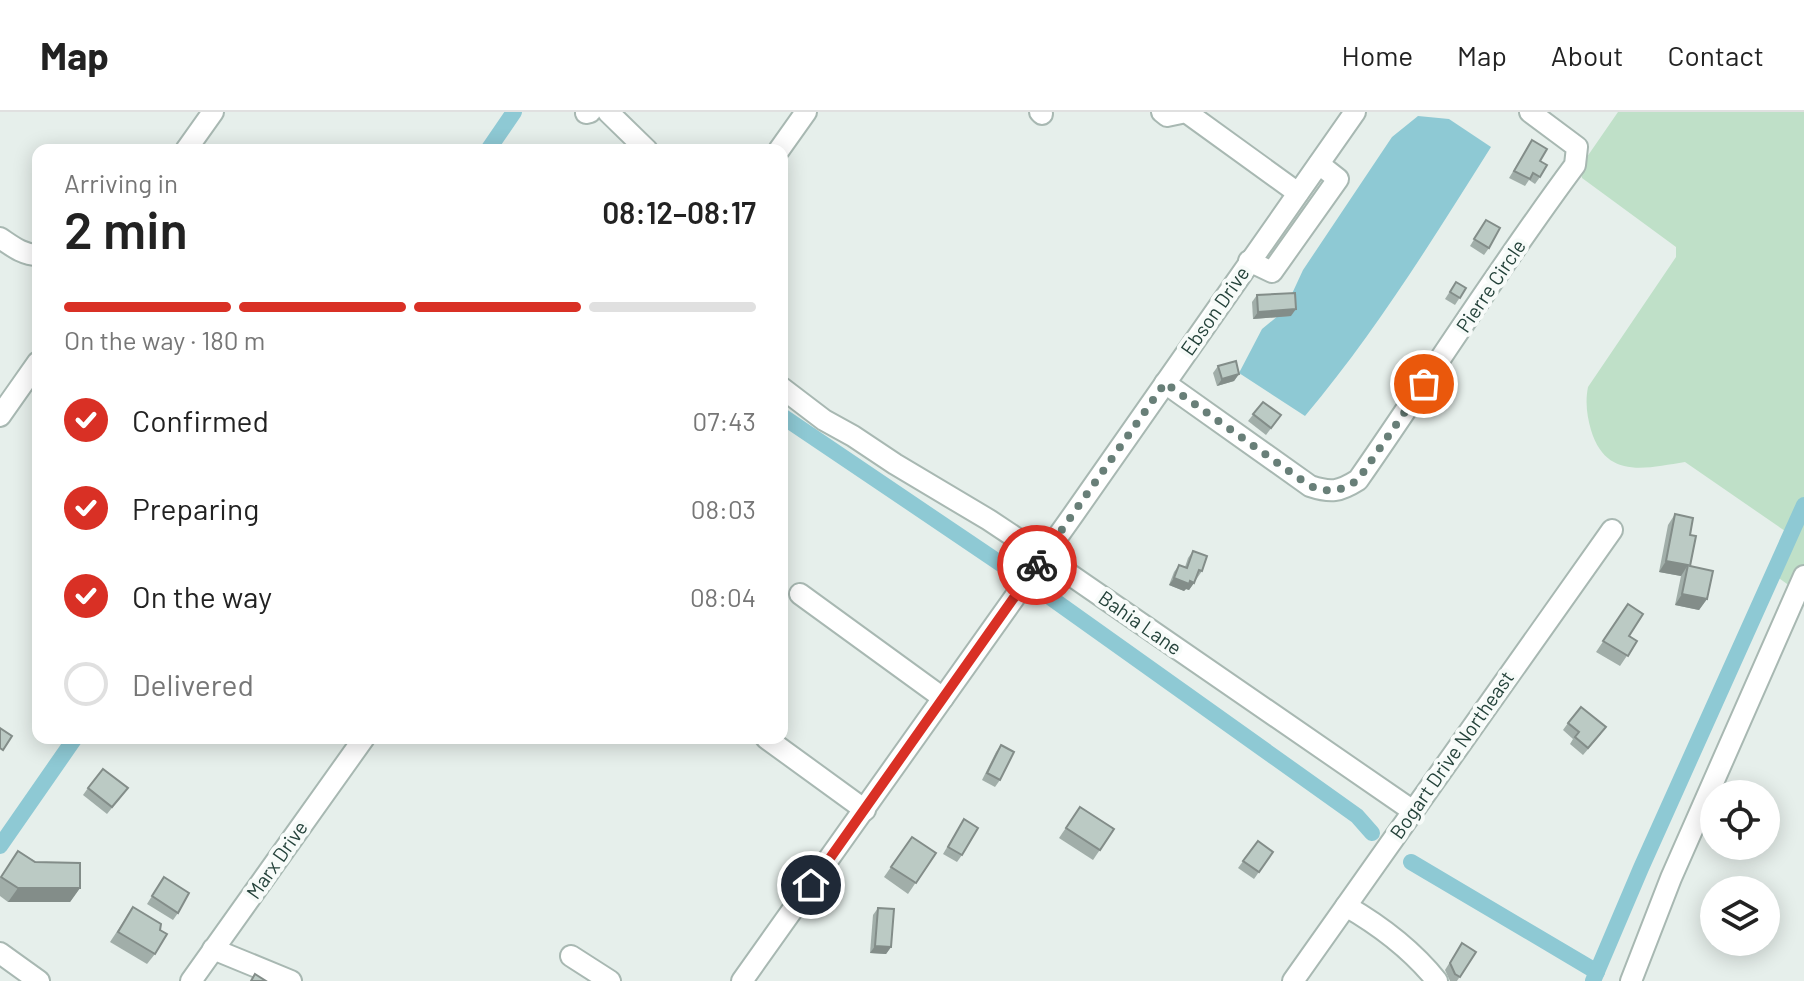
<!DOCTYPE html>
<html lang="en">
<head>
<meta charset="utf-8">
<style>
	body { margin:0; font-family:Barlow,sans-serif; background:#f2f2f2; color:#222; height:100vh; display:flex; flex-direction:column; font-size:30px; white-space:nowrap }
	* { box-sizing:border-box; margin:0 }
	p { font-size:26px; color:#767676 }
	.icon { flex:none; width:44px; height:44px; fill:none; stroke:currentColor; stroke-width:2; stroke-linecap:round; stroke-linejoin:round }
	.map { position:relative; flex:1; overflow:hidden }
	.side { position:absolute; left:32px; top:32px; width:756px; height:600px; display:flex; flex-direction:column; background:#fff; border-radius:16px; box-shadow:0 4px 20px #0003 }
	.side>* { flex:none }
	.tools { position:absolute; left:1700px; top:668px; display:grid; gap:16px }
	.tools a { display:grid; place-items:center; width:80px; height:80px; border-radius:50%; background:#fff; box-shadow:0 4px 20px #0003; font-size:40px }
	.pin { position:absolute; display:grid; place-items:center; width:68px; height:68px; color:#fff; margin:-34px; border:4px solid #fff; border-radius:50%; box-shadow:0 2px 8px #0007 }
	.courier { position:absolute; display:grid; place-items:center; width:80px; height:80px; margin:-40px; border:6px solid #d93025; border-radius:50%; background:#fff; color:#222; box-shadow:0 2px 10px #0007 }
	.summary em { font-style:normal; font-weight:600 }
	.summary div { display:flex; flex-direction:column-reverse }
	.summary { display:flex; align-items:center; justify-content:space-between; height:136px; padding:0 32px }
	h1 { font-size:52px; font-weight:600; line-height:60px }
	.bar { display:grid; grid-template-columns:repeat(4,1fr); gap:12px 8px; align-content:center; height:96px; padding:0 32px }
	.bar i { height:10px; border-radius:6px; background:#e0e0e0 }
	.bar .active { background:#d93025 }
	.bar p { grid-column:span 4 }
	ol { padding:0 32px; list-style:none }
	li { display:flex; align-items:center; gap:24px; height:88px }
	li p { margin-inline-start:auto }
	li .icon { padding:8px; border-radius:50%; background:#d93025; color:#fff; stroke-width:4 }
	li:last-child { color:#767676 }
	li i { width:44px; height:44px; border:4px solid #e0e0e0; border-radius:50% }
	header { display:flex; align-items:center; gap:48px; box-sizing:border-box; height:112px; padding:0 40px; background:#fff; border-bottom:2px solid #e0e0e0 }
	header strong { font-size:38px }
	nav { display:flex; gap:44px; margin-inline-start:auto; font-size:28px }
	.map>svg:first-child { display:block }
</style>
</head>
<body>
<header>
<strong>Map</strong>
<nav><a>Home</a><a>Map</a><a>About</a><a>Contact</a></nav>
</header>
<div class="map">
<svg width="1804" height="869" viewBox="0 0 1804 869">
	<rect width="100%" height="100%" fill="#e6efeb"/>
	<path fill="#bfe0c8" d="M 1618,0 L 1804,0 L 1804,484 L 1769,459 L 1785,419 L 1685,350 C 1646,356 1606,368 1591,318 C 1587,304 1585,290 1588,275 L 1676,145 L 1676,135 L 1582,66 L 1580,55 Z"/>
	<path fill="#8ec9d4" d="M 1418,4 L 1449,7 L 1491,35 C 1433,127 1375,221 1305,304 L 1239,261 L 1262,217 L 1284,199 L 1303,158 L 1392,25 Z"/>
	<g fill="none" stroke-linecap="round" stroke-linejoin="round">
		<g stroke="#8ec9d4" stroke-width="16">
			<path d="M 488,38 L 514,0"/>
			<path d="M 782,304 L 1007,456"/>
			<path d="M 1044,481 L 1357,704 L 1372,721"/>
			<path d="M 0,734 L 75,626"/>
			<path d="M 1411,750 L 1597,860"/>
			<path d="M 1593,869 L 1641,756 L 1804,393"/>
		</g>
		<defs>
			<g id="minor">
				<path d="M 608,0 L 647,38"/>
				<path d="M 1040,0 L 1042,2"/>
				<path d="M 1162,0 L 1167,4 L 1186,0 L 1298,81"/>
				<path d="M 586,1 L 590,0"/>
				<path d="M 186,38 L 213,0"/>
				<path d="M 779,38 L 806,0"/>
				<path d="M 0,126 C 12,134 23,143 38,143"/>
				<path d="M 1249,149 L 1272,160 L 1338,67 L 1319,52"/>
				<path d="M 1165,271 L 1310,374 C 1331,381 1339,380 1358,368 C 1431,263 1499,155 1575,53 L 1577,35 L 1530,0"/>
				<path d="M 782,276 L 824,308 L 853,324 L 895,352 L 989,408 L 1043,444 L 1413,699"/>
				<path d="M 0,304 L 38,250"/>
				<path d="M 800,482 L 943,586"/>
				<path d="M 766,626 L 865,698"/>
				<path d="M 1346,794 C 1379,813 1413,839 1437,869"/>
				<path d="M 213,837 L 291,869"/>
				<path d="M 0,841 L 39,869"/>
				<path d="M 571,844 L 610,869"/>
				<path d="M 191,869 L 364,626"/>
				<path d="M 742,869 L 1073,403 L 1355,0"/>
				<path d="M 1293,869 L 1612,418"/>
				<path d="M 1631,869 L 1671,766 L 1804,464"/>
			</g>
		</defs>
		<use href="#minor" stroke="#a8b8b2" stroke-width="24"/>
		<use href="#minor" stroke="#fff" stroke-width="20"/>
	</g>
	<g fill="#a1aea9">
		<path d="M 1532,28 L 1540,49 L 1540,65 L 1535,72 L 1529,68 L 1525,74 L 1509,66 Z"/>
		<path d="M 1486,108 L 1489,136 L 1484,143 L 1470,134 Z"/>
		<path d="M 1456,170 L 1466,176 L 1455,193 L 1445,187 Z"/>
		<path d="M 1257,183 L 1291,204 L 1253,207 L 1252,190 Z"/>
		<path d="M 1218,254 L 1239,262 L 1234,269 L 1217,274 L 1213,261 Z"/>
		<path d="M 1263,290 L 1281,303 L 1266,323 L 1248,309 Z"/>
		<path d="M 1675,402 L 1690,423 L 1690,454 L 1707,487 L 1699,498 L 1675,493 L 1681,464 L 1659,460 L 1668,413 Z"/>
		<path d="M 1193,439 L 1202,459 L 1189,478 L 1186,477 L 1184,479 L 1169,473 L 1174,460 L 1179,453 L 1185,455 L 1188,446 Z"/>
		<path d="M 1628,492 L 1629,524 L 1637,529 L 1620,554 L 1596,540 Z"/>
		<path d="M 1568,611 L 1601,622 L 1583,643 L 1570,632 L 1573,627 L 1563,618 Z"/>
		<path d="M 1001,633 L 1000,668 L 995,675 L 982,668 L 996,640 Z"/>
		<path d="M 88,676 L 128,676 L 107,702 L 83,683 Z"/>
		<path d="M 1080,695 L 1114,717 L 1093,748 L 1059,726 Z"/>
		<path d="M 964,707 L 962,743 L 957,750 L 943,742 Z"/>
		<path d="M 912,725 L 936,741 L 908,782 L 884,765 Z"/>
		<path d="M 1258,729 L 1273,740 L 1254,767 L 1238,756 Z"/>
		<path d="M 18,739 L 80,776 L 70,790 L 8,790 L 0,784 L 0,766 Z"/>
		<path d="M 164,765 L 178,801 L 173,808 L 147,792 Z"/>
		<path d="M 133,795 L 155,842 L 147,852 L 110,830 Z"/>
		<path d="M 878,796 L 891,835 L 886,842 L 870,841 L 873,803 Z"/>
		<path d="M 1462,831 L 1476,840 L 1457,869 L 1450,869 L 1445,858 Z"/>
	</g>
	<g fill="#838d89">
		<path d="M 1296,197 L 1291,204 L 1253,207 L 1258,200 Z"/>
		<path d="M 1239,262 L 1234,269 L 1217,274 L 1222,267 Z"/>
		<path d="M 1666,449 L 1688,453 L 1681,464 L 1659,460 Z"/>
		<path d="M 1174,466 L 1190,469 L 1194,471 L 1189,478 L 1186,477 L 1184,479 L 1169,473 Z"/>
		<path d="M 1682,482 L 1707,487 L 1699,498 L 1675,493 Z"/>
		<path d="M 18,776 L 80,776 L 70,790 L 8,790 Z"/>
		<path d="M 875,834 L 891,835 L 886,842 L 870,841 Z"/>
	</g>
	<g fill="#bbcac4" stroke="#838d89" stroke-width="2">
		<path d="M 1532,28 L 1547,37 L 1540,49 L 1547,53 L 1540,65 L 1533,61 L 1530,67 L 1514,59 Z"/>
		<path d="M 1486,108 L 1500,116 L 1489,136 L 1474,127 Z"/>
		<path d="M 1456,170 L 1466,176 L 1460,186 L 1450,180 Z"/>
		<path d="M 1295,181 L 1296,197 L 1258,200 L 1257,183 Z"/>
		<path d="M 1236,249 L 1239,262 L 1222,267 L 1218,254 Z"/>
		<path d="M 1263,290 L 1281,303 L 1271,316 L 1253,302 Z"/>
		<path d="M 1675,402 L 1693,406 L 1690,423 L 1696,424 L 1690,454 L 1713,459 L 1707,487 L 1682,482 L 1688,453 L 1666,449 Z"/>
		<path d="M 1193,439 L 1207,444 L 1202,459 L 1199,458 L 1194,471 L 1190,469 L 1189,472 L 1174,466 L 1179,453 L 1187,456 Z"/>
		<path d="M 1628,492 L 1643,502 L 1629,524 L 1637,529 L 1628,544 L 1603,529 Z"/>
		<path d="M 1581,595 L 1606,615 L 1588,636 L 1575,625 L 1579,620 L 1568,611 Z"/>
		<path d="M 0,616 L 12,624 L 3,638 L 0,636 Z"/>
		<path d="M 1001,633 L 1014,640 L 1000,668 L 987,661 Z"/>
		<path d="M 103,657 L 128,676 L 112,695 L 88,676 Z"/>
		<path d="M 1080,695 L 1114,717 L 1100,738 L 1066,716 Z"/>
		<path d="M 964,707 L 978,716 L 962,743 L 948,735 Z"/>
		<path d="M 912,725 L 936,741 L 916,771 L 891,755 Z"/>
		<path d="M 1258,729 L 1273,740 L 1259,760 L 1243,749 Z"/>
		<path d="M 18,739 L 35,750 L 80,751 L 80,776 L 18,776 L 1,765 Z"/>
		<path d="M 164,765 L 189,781 L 178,801 L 152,784 Z"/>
		<path d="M 133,795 L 161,812 L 160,818 L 167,822 L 155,842 L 118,820 Z"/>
		<path d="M 878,796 L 894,797 L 891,835 L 875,834 Z"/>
		<path d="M 1462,831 L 1476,840 L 1460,865 L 1455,862 L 1450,851 Z"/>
		<path d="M 255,862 L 266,869 L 251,869 Z"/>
	</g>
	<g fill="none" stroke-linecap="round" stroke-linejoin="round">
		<path stroke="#687f78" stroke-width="8" stroke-dasharray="0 14.4" d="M 1037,453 L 1165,271 L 1310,374 C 1331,381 1339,380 1358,368 L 1424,272"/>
		<path stroke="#d93025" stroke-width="10" d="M 811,773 L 1037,453"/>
	</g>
	<g text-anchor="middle" stroke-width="8" stroke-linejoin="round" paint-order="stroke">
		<g font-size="20" fill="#24423a" stroke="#f7fbf9">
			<text transform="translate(1491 174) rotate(-56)" y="7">Pierre Circle</text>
			<text transform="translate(1215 199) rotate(-55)" y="7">Ebson Drive</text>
			<text transform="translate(1140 511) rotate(35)" y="7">Bahia Lane</text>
			<text transform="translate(1452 643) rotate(-55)" y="7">Bogart Drive Northeast</text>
			<text transform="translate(277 748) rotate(-55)" y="7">Marx Drive</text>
		</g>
	</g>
</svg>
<div class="tools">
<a><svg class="icon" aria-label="locate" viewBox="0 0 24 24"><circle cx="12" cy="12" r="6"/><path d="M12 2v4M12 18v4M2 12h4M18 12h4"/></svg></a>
<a><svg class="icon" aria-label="layers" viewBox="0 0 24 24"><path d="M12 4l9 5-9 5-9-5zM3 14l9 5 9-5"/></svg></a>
</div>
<div class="pin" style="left:1424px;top:272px;background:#ea580c"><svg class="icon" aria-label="bag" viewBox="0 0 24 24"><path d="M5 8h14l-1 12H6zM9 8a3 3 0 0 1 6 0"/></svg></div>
<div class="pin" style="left:811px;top:773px;background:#1f2937"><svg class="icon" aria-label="home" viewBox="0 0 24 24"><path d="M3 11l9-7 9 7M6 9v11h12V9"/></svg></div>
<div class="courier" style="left:1037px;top:453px"><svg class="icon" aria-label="bike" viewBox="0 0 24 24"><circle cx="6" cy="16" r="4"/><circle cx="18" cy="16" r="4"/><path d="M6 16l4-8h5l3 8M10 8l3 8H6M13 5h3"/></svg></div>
<section class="side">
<div class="summary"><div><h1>2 min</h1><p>Arriving in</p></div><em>08:12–08:17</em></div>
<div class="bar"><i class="active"></i><i class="active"></i><i class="active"></i><i></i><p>On the way · 180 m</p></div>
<ol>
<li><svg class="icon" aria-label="check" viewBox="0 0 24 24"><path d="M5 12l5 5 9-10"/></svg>Confirmed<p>07:43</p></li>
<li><svg class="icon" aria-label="check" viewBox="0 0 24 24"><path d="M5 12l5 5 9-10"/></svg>Preparing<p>08:03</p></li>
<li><svg class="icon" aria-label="check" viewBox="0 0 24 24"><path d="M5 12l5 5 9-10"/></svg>On the way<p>08:04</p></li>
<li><i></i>Delivered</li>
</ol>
</section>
</div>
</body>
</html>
